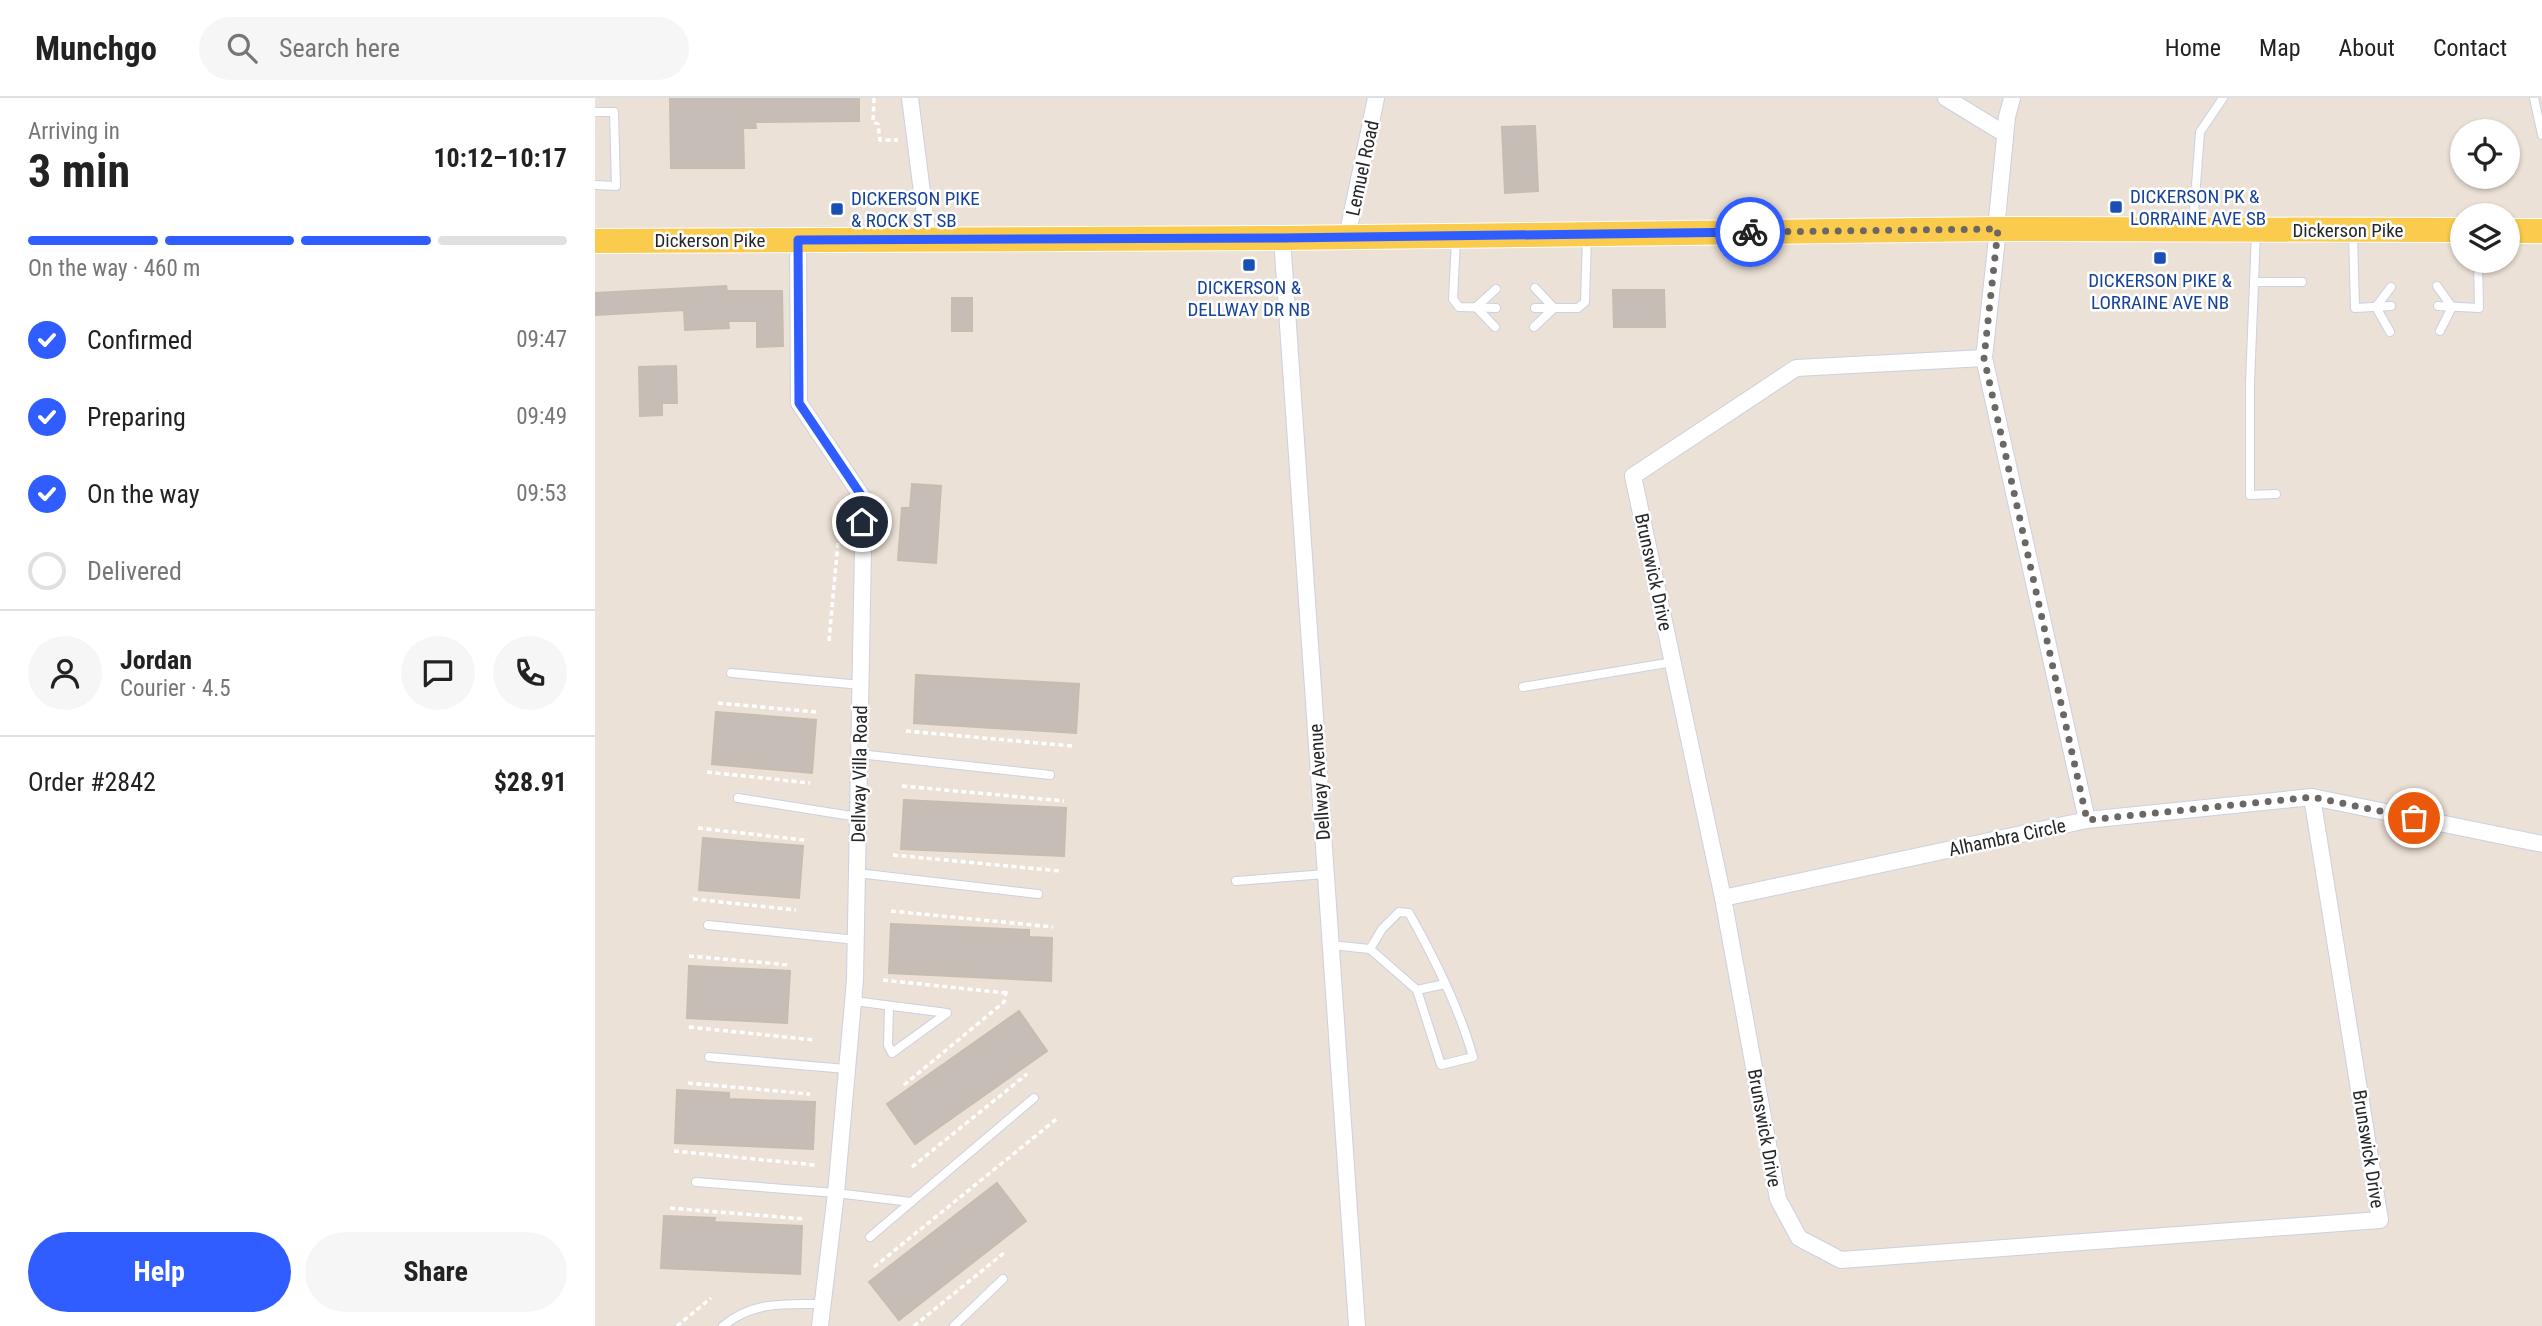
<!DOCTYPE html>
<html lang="en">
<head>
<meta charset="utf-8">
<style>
	body { margin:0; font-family:"Roboto Condensed",sans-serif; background:#f6f6f6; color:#222; height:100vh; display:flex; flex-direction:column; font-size:26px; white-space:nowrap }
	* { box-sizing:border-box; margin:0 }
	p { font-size:23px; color:#767676 }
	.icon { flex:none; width:38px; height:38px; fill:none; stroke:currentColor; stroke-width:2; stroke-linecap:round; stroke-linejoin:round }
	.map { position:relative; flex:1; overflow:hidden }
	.drawer { display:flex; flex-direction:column; background:#fff; width:595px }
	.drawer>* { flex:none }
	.tools { position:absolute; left:1855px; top:21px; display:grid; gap:14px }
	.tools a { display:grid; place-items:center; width:70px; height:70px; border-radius:50%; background:#fff; box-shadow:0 2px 5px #0004; font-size:35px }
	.pin { position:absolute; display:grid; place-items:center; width:60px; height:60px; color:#fff; margin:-30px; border:4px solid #fff; border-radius:50%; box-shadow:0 2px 7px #0007 }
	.courier { position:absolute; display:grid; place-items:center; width:70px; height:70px; margin:-35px; border:5px solid #2f5dff; border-radius:50%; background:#fff; color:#222; box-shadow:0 2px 9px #0007 }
	.overview em { font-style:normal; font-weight:700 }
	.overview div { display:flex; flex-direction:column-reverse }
	.overview { display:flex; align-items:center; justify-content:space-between; height:119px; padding:0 28px }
	h1 { font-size:46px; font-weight:700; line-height:52px }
	.bar { display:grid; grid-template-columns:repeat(4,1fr); gap:10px 7px; align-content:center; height:84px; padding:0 28px }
	.bar i { height:9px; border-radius:5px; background:#e0e0e0 }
	.bar .on { background:#2f5dff }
	.bar p { grid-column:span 4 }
	.line { display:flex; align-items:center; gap:18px; padding:0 28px; border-top:2px solid #e0e0e0 }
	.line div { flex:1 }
	.round { display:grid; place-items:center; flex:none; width:74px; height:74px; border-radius:37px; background:#f6f6f6 }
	ol { padding:0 28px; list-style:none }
	li { display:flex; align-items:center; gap:21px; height:77px }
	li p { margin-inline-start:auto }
	li .icon { padding:7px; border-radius:50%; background:#2f5dff; color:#fff; stroke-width:4 }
	li:last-child { color:#767676 }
	li i { width:38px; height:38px; border:4px solid #e0e0e0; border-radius:50% }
	.action { display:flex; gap:14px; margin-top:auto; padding:14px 28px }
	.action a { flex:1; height:80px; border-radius:42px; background:#2f5dff; color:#fff; font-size:28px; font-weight:700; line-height:80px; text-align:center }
	.action a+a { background:#f6f6f6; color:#222 }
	header { display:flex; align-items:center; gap:42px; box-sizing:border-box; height:98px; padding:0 35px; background:#fff; border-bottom:2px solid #e0e0e0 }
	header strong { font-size:33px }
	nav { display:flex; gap:38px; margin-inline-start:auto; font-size:24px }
	.search { width:490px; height:63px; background:#f6f6f6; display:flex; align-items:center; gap:18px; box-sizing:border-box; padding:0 24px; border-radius:38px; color:#767676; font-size:26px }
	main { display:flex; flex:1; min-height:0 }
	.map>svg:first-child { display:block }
</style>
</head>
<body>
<header>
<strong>Munchgo</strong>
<div class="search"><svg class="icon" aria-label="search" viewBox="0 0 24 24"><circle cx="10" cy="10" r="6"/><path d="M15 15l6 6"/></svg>Search here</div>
<nav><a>Home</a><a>Map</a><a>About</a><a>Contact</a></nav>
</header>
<main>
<section class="drawer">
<div class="overview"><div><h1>3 min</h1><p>Arriving in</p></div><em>10:12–10:17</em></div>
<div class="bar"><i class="on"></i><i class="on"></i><i class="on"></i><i></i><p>On the way · 460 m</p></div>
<ol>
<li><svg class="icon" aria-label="check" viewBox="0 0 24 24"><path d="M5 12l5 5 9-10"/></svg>Confirmed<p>09:47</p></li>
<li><svg class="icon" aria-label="check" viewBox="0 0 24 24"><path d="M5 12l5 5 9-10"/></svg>Preparing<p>09:49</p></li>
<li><svg class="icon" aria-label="check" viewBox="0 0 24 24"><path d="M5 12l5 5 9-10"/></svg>On the way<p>09:53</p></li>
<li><i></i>Delivered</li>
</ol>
<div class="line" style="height:126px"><a class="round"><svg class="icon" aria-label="person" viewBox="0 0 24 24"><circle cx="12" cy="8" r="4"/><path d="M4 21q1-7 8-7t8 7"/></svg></a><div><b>Jordan</b><p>Courier · 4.5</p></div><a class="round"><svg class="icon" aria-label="chat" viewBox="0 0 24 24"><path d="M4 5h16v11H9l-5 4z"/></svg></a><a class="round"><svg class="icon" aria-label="phone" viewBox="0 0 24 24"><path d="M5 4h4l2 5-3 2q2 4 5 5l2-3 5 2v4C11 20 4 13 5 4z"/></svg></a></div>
<div class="line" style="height:91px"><div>Order #2842</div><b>$28.91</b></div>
<div class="action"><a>Help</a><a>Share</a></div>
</section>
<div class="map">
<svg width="1947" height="1228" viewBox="0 0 1947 1228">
	<rect width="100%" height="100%" fill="#ebe1d6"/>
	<g fill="#c6beb6" stroke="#c6bdb0" stroke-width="2">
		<path d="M 75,0 L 264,0 L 264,23 L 160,24 L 161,30 L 148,30 L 149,70 L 76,70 Z"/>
		<path d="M 940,28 L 943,93 L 910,95 L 907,29 Z"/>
		<path d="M 131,188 L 132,193 L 187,193 L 188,248 L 162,249 L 162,223 L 133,223 L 134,230 L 90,232 L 89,212 L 0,217 L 0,195 Z"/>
		<path d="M 1018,192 L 1069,192 L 1070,229 L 1019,229 Z"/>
		<rect x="357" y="200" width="20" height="33"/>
		<path d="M 81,268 L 82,305 L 67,305 L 67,317 L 45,318 L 44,269 Z"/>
		<path d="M 317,386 L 346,388 L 341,465 L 303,462 L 307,410 L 315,410 Z"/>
		<path d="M 321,577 L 484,586 L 481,635 L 319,625 Z"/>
		<path d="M 121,614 L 221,622 L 217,675 L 117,666 Z"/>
		<path d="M 309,702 L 471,710 L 469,758 L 306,751 Z"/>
		<path d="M 108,740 L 208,748 L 204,800 L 104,792 Z"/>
		<path d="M 296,826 L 434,832 L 434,839 L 457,840 L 456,883 L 294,875 Z"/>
		<path d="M 94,868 L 195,873 L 192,925 L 92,920 Z"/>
		<path d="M 424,913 L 452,953 L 320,1046 L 292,1006 Z"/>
		<path d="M 82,992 L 134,995 L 134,1001 L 220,1004 L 218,1051 L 80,1045 Z"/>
		<path d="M 402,1085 L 431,1123 L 304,1222 L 274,1184 Z"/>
		<path d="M 69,1118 L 120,1120 L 119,1124 L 207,1128 L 205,1176 L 66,1170 Z"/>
	</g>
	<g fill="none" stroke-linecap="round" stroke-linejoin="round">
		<defs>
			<g id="service">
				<path d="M 1939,0 L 1947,37"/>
				<path d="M 0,14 L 19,14 L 21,88 L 0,87"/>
				<path d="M 1598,127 L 1605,34 L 1628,0"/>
				<path d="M 1661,135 L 1655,285 L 1655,397 L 1681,396"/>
				<path d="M 1758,135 L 1760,210 L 1796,208"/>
				<path d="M 861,141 L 858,201 L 864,209 L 901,210"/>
				<path d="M 1659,184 L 1707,184"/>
				<path d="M 1842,188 L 1857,209"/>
				<path d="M 940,190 L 959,210"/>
				<path d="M 1843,208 L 1884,210 L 1883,163"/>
				<path d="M 881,209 L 900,229"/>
				<path d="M 881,209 L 901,191"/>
				<path d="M 1781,209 L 1795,234"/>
				<path d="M 1781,209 L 1796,189"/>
				<path d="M 940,210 L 983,210 L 990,204 L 992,139"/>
				<path d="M 939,229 L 959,210"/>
				<path d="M 1845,233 L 1857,209"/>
				<path d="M 136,575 L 266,587"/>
				<path d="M 928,589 L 1078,564"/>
				<path d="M 264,656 L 455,677"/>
				<path d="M 143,700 L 263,719"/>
				<path d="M 262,775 L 443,796"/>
				<path d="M 641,783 L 731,776"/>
				<path d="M 113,827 L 261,842"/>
				<path d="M 736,847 L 775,851 L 822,892 L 846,967 L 878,959 C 864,909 840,861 814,815 L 804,814 L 787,831 L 775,851"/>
				<path d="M 822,892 L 850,886"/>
				<path d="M 259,903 L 352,915 L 297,955 L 293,947 L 294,908"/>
				<path d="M 114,959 L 251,971"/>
				<path d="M 101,1084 L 241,1095 L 316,1104"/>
				<path d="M 275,1139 L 439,1000"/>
				<path d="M 128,1228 C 159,1203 189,1206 227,1206"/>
				<path d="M 359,1228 L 408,1181"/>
			</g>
			<g id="minor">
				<path d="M 315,0 L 333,141"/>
				<path d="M 1351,0 L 1410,36"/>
				<path d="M 1401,131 L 1412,19 L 1417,0"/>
				<path d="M 1403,131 L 1389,260 L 1492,722"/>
				<path d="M 752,139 L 781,0"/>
				<path d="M 687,140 L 762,1228"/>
				<path d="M 203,142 L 204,305 L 266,397 L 268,450 L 260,882 L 241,1095 L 225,1228"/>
				<path d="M 1389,260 L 1201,270 L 1038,378 L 1128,800 L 1183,1101 L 1204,1140 L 1246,1162 L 1785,1122 L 1717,699"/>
				<path d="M 1128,800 L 1492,722 L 1717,699 L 1947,746"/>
			</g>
			<g id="primary">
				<path d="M 1913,133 L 1947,133"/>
				<path d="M 0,143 L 687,140 L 1401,131 L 1867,132"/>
			</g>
		</defs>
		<use href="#service" stroke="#ccd0e1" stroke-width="10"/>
		<use href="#minor" stroke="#ccd0e1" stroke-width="18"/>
		<use href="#primary" stroke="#fff" stroke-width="26"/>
		<g stroke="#fff" stroke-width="3.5" stroke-dasharray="5 3.5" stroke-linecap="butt">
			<path d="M 279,0 L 278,24 L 283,26 L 285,42 L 303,42"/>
			<path d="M 234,543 L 247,400"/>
			<path d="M 123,605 L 221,614"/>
			<path d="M 311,633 L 477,648"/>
			<path d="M 112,674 L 215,685"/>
			<path d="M 307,688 L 469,703"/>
			<path d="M 103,730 L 209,742"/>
			<path d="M 298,757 L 465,773"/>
			<path d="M 98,801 L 201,812"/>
			<path d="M 296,813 L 458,829"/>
			<path d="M 94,858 L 194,867"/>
			<path d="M 288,882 L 411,895"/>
			<path d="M 94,929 L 219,942"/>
			<path d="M 93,985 L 215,996"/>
			<path d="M 309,987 L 409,904 L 412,890"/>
			<path d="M 79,1053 L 220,1067"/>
			<path d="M 317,1069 L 432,976"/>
			<path d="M 75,1110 L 209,1121"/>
			<path d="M 279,1169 L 464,1019"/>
			<path d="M 82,1228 L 116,1200"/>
			<path d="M 319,1228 L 410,1154"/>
		</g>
		<use href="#service" stroke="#fff" stroke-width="8"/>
		<use href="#minor" stroke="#fff" stroke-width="16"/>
		<use href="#primary" stroke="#facb4c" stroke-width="24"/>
	</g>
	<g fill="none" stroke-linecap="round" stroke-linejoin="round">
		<path stroke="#6b6764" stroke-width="7" stroke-dasharray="0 12.6" d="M 1155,134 L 1403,131 L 1389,260 L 1492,722 L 1717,699 L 1819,720"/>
		<path stroke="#2f5dff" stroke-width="9" d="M 267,424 L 266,397 L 204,305 L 203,142 L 687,140 L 1155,134"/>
	</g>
	<g fill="#1a4fb4" stroke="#fff" stroke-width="2.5">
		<rect x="1514" y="102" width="14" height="14" rx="3.5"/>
		<rect x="235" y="104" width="14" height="14" rx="3.5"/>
		<rect x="1558" y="153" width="14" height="14" rx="3.5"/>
		<rect x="647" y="160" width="14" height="14" rx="3.5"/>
	</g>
	<g text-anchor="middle" stroke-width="5" stroke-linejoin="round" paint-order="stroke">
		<g font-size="19" fill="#262626" stroke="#fff">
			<text transform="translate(767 70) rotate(-78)" y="7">Lemuel Road</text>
			<text x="1753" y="139">Dickerson Pike</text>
			<text x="115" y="149">Dickerson Pike</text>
			<text transform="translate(1059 474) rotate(78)" y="7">Brunswick Drive</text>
			<text transform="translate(264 676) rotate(-89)" y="7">Dellway Villa Road</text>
			<text transform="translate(724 684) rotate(-94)" y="7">Dellway Avenue</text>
			<text transform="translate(1412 739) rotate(-12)" y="7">Alhambra Circle</text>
			<text transform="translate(1170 1030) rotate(80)" y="7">Brunswick Drive</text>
			<text transform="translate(1774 1051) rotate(81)" y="7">Brunswick Drive</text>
		</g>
		<g font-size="19" fill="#164399" stroke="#fff" text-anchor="start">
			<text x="1535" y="105">DICKERSON PK &amp;<tspan x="1535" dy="22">LORRAINE AVE SB</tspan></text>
			<text x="256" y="107">DICKERSON PIKE<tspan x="256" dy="22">&amp; ROCK ST SB</tspan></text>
			<text x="1565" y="189" text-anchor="middle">DICKERSON PIKE &amp;<tspan x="1565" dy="22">LORRAINE AVE NB</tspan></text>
			<text x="654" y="196" text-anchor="middle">DICKERSON &amp;<tspan x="654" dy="22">DELLWAY DR NB</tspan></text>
		</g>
	</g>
</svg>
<div class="tools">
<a><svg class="icon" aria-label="locate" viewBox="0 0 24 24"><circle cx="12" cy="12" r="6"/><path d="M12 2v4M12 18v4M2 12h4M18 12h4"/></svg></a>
<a><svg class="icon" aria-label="layers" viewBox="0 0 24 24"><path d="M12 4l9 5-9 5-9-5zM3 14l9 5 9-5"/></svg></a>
</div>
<div class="pin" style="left:1819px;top:720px;background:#ea580c"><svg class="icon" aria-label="bag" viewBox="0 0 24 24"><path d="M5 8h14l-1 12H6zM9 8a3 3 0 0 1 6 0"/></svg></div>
<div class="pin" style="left:267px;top:424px;background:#1f2937"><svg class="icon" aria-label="home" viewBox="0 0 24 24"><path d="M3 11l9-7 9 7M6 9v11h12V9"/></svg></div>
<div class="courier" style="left:1155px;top:134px"><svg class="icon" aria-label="bike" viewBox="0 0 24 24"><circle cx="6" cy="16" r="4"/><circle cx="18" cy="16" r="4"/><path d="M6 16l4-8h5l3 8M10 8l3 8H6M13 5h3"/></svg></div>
</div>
</main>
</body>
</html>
